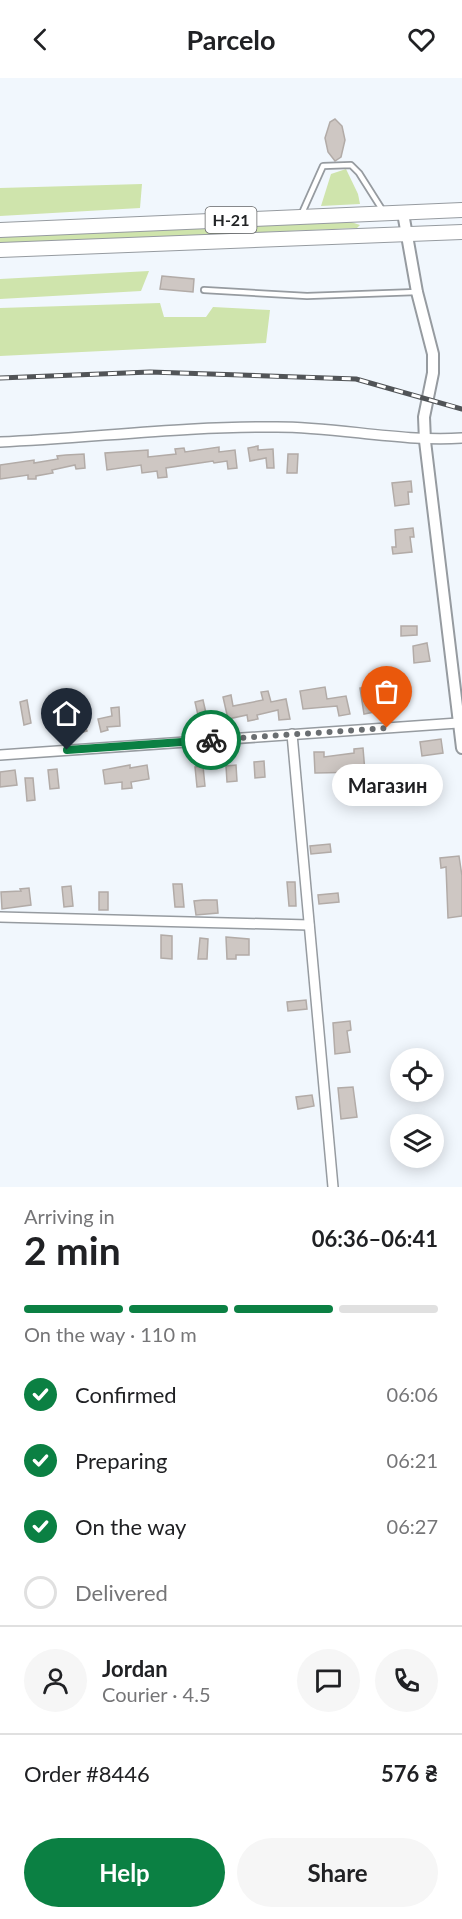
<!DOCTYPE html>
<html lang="en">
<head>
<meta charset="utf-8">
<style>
	body { margin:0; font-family:Lato,sans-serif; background:#f6f6f6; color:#202124; height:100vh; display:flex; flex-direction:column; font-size:22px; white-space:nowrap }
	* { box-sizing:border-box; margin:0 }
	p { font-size:20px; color:#757577 }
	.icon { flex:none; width:33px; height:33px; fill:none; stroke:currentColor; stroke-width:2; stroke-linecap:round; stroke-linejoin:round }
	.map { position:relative; height:1109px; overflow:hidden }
	.side { display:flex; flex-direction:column; background:#fff; flex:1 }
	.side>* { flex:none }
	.controls { position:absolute; left:390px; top:970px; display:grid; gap:12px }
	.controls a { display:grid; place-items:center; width:54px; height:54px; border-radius:50%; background:#fff; box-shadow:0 3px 15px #0003; font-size:30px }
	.pin { position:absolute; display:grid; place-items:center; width:51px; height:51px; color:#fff; margin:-62px -26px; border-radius:50% 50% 50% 0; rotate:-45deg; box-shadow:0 0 6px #0007 }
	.pin .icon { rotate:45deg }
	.courier { position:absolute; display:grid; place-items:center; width:60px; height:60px; margin:-30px; border:4px solid #0b8043; border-radius:50%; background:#fff; color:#222; box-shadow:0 2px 8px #0007 }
	.bubble { position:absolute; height:42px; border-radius:21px; background:#fff; box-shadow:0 3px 15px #0003; font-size:20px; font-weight:700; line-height:42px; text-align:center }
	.summary em { font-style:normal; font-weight:700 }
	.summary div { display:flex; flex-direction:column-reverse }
	.summary { display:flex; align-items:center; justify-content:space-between; height:102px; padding:0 24px }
	h1 { font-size:39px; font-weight:700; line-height:45px }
	.bar { display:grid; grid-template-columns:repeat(4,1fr); gap:9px 6px; align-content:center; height:72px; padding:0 24px }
	.bar i { height:8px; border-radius:4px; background:#e0e0e0 }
	.bar .selected { background:#0b8043 }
	.bar p { grid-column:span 4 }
	.line { display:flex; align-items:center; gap:15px; padding:0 24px; border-top:2px solid #e0e0e0 }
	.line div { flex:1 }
	.round { display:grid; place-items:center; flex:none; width:63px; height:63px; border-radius:32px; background:#f6f6f6 }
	ol { padding:0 24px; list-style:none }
	li { display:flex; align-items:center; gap:18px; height:66px }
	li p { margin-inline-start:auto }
	li .icon { padding:6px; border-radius:50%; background:#0b8043; color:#fff; stroke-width:4 }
	li:last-child { color:#757577 }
	li i { width:33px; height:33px; border:3px solid #e0e0e0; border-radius:50% }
	.button { display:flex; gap:12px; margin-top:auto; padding:12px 24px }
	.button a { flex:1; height:69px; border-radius:36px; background:#0b8043; color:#fff; font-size:24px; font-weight:700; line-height:69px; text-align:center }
	.button a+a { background:#f6f6f6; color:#202124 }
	header { display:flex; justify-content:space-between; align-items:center; height:78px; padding:0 24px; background:#fff; font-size:27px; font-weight:700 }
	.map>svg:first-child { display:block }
</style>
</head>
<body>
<header><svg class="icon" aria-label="back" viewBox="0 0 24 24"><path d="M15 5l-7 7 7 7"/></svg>Parcelo<svg class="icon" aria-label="heart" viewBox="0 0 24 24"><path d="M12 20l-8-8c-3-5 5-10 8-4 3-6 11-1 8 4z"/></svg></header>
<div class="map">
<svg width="462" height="1109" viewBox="0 0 462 1109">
	<rect width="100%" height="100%" fill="#f1f7fd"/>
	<g fill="#cfe4ac">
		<path d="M 346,91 L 358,116 L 360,126 L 321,128 L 331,96 Z"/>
		<path d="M 142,106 L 140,130 L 0,138 L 0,110 Z"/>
		<path d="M 351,144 L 360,147 L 357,150 L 0,166 L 0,159 Z"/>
		<path d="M 149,193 L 141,213 L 0,221 L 0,201 Z"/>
		<path d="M 160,225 L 164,239 L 206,239 L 213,229 L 270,232 L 266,265 L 0,278 L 0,230 Z"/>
	</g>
	<g fill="#cec7c3" stroke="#b2aba7" stroke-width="1.5">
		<path d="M 335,41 L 342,48 L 345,62 L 341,79 L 335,83 L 328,74 L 325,60 L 330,44 Z"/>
		<path d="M 162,198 L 194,201 L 193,214 L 160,211 Z"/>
		<path d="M 258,368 L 258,372 L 273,371 L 274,390 L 267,390 L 266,380 L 250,383 L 248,370 Z"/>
		<path d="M 219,369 L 219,374 L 235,372 L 237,390 L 228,391 L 227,383 L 214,385 L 213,383 L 166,390 L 167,399 L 158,400 L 157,393 L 142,395 L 141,387 L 107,392 L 105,375 L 148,372 L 148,379 L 176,376 L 175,371 L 184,370 L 185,374 Z"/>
		<path d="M 84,376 L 85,390 L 76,391 L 75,387 L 52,392 L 53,395 L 36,398 L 36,401 L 28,401 L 28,397 L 0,401 L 0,387 L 34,382 L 34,385 L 58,381 L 57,378 L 66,377 Z"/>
		<path d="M 288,376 L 298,376 L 297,395 L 287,395 Z"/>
		<path d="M 411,403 L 412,414 L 408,414 L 409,426 L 395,428 L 392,405 Z"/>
		<path d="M 413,450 L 414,459 L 410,459 L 412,474 L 393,476 L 392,469 L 396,469 L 395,452 Z"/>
		<path d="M 401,548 L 417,548 L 417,557 L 401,558 Z"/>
		<path d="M 427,565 L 430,583 L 414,585 L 413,568 Z"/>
		<path d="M 372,608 L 375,634 L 364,636 L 360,610 Z"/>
		<path d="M 325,609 L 327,621 L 346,618 L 350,636 L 339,638 L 337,628 L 303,631 L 300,613 Z"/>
		<path d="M 268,613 L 271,624 L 286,621 L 290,641 L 279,642 L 278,632 L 257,637 L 258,641 L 248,643 L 247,637 L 228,641 L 223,619 L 231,617 L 233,628 L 263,622 L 261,614 Z"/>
		<path d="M 27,622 L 31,645 L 24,647 L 20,624 Z"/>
		<path d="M 203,622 L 208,644 L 200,646 L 195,624 Z"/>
		<path d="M 119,629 L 120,648 L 107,649 L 108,652 L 101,654 L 98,641 L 112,638 L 111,630 Z"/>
		<path d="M 83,641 L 87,653 L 66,659 L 62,644 Z"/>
		<path d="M 441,661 L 443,675 L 422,678 L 420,664 Z"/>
		<path d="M 363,670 L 365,694 L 315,695 L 314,674 L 324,674 L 324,679 L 354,675 L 354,671 Z"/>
		<path d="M 264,683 L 265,699 L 255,700 L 254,684 Z"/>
		<path d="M 130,687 L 130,690 L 147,687 L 149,701 L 131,704 L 132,710 L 122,711 L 122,704 L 105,706 L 103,692 Z"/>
		<path d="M 236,687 L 237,703 L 227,704 L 226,688 Z"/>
		<path d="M 203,688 L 205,708 L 197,709 L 195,689 Z"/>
		<path d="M 57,691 L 59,710 L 50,711 L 48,692 Z"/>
		<path d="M 15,692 L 17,707 L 0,709 L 0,694 Z"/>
		<path d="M 25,700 L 33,700 L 35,722 L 27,723 Z"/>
		<path d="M 330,766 L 331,774 L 311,776 L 310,768 Z"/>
		<path d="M 459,778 L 462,798 L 462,838 L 448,840 L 446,789 L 441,790 L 440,780 Z"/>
		<path d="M 287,804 L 295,804 L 296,828 L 289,828 Z"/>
		<path d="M 173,806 L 182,806 L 184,829 L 175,829 Z"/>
		<path d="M 71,808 L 73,828 L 64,829 L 62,809 Z"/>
		<path d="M 29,810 L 31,827 L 2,831 L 1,814 L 21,813 L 20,811 Z"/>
		<rect x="99" y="814" width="9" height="18"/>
		<path d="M 338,815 L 339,824 L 319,826 L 318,817 Z"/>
		<path d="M 203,822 L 217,822 L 218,835 L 196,837 L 194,823 Z"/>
		<path d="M 161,857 L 172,858 L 172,881 L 161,880 Z"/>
		<path d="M 226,859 L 249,861 L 249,877 L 236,877 L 236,881 L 227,881 Z"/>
		<path d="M 200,860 L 208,861 L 207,881 L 198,881 Z"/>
		<path d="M 306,922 L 307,931 L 288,933 L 287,924 Z"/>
		<path d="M 350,943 L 351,952 L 347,953 L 350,974 L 335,976 L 333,945 Z"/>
		<path d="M 353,1009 L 357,1039 L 341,1041 L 338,1010 Z"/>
		<path d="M 312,1017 L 314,1028 L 298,1031 L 296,1019 Z"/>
	</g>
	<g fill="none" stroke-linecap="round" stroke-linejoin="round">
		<defs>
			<g id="service">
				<path d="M 302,135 L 323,88 L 351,87 L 359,95 L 383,133"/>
				<path d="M 204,212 L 307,218 L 417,214"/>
			</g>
			<g id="minor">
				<path d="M 0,364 C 92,360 184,348 277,349 C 339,349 400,364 462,360"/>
				<path d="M 292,656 L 333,1109"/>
				<path d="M 0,677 L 458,645"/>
				<path d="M 0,839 L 309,847"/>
			</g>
			<path id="tertiary" d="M 403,135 L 417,214 L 433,276 L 433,295 L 424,339 L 425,363 L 462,670"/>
			<g id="primary">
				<path d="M 0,152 L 462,132"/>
				<path d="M 0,172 L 462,154"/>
			</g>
		</defs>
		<use href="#service" stroke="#969ba0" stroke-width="8"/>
		<use href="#minor" stroke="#969ba0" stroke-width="12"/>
		<use href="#tertiary" stroke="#969ba0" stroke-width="14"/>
		<use href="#primary" stroke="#969ba0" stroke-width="16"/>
		<use href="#service" stroke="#fff" stroke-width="4.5"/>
		<use href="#minor" stroke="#fff" stroke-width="9"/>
		<use href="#tertiary" stroke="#fff" stroke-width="10"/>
		<use href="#primary" stroke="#fff" stroke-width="14"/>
		<defs>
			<path id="rail" d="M 0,300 L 150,294 L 356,301 L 462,331"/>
		</defs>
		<use href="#rail" stroke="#515457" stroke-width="5"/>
		<use href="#rail" stroke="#fff" stroke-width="3" stroke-dasharray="9" stroke-linecap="butt"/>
	</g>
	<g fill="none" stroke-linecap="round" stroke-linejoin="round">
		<path stroke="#6a6e71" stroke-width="6" stroke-dasharray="0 10.8" d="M 211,662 L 387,650"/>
		<path stroke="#0b8043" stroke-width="8" d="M 67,672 L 211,662"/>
	</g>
	<g text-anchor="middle" stroke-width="4.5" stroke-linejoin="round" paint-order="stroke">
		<rect fill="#fff" stroke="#646667" stroke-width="1.5" x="205.5" y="129" width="51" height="26" rx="4.5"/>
		<g font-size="16" font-weight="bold" fill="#222426">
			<text x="231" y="148">Н-21</text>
		</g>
	</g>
</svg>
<div class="controls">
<a><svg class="icon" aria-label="locate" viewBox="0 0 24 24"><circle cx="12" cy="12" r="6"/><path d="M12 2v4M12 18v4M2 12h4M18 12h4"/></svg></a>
<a><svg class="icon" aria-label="layers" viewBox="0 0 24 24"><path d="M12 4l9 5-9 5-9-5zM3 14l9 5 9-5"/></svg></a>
</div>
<div class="pin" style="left:387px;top:650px;background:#ea580c"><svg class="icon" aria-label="bag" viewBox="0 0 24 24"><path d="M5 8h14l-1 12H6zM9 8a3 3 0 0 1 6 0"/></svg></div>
<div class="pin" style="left:67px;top:672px;background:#1f2937"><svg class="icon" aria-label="home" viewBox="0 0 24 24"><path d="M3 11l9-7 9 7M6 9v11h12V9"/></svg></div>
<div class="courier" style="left:211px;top:662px"><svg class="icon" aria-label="bike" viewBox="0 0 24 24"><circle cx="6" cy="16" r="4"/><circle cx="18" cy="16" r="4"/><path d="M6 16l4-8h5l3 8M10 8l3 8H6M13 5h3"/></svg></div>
<div class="bubble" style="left:332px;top:686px;width:111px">Mагазин</div>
</div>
<section class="side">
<div class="summary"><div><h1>2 min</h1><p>Arriving in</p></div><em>06:36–06:41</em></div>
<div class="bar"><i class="selected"></i><i class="selected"></i><i class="selected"></i><i></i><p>On the way · 110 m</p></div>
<ol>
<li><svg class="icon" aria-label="check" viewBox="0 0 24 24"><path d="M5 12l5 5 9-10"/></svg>Confirmed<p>06:06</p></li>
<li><svg class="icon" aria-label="check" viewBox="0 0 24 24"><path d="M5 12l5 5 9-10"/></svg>Preparing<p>06:21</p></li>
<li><svg class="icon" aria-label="check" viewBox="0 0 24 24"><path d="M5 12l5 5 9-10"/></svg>On the way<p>06:27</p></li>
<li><i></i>Delivered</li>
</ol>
<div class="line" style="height:108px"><a class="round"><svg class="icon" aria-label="person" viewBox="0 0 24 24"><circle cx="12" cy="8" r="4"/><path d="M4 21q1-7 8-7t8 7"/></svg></a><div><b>Jordan</b><p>Courier · 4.5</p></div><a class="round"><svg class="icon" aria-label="chat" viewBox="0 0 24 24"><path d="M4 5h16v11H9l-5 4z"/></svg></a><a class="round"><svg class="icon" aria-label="phone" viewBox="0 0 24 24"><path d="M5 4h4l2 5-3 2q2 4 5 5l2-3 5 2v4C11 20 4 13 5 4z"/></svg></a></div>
<div class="line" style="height:78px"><div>Order #8446</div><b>576 ₴</b></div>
<div class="button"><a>Help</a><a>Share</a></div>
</section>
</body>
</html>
